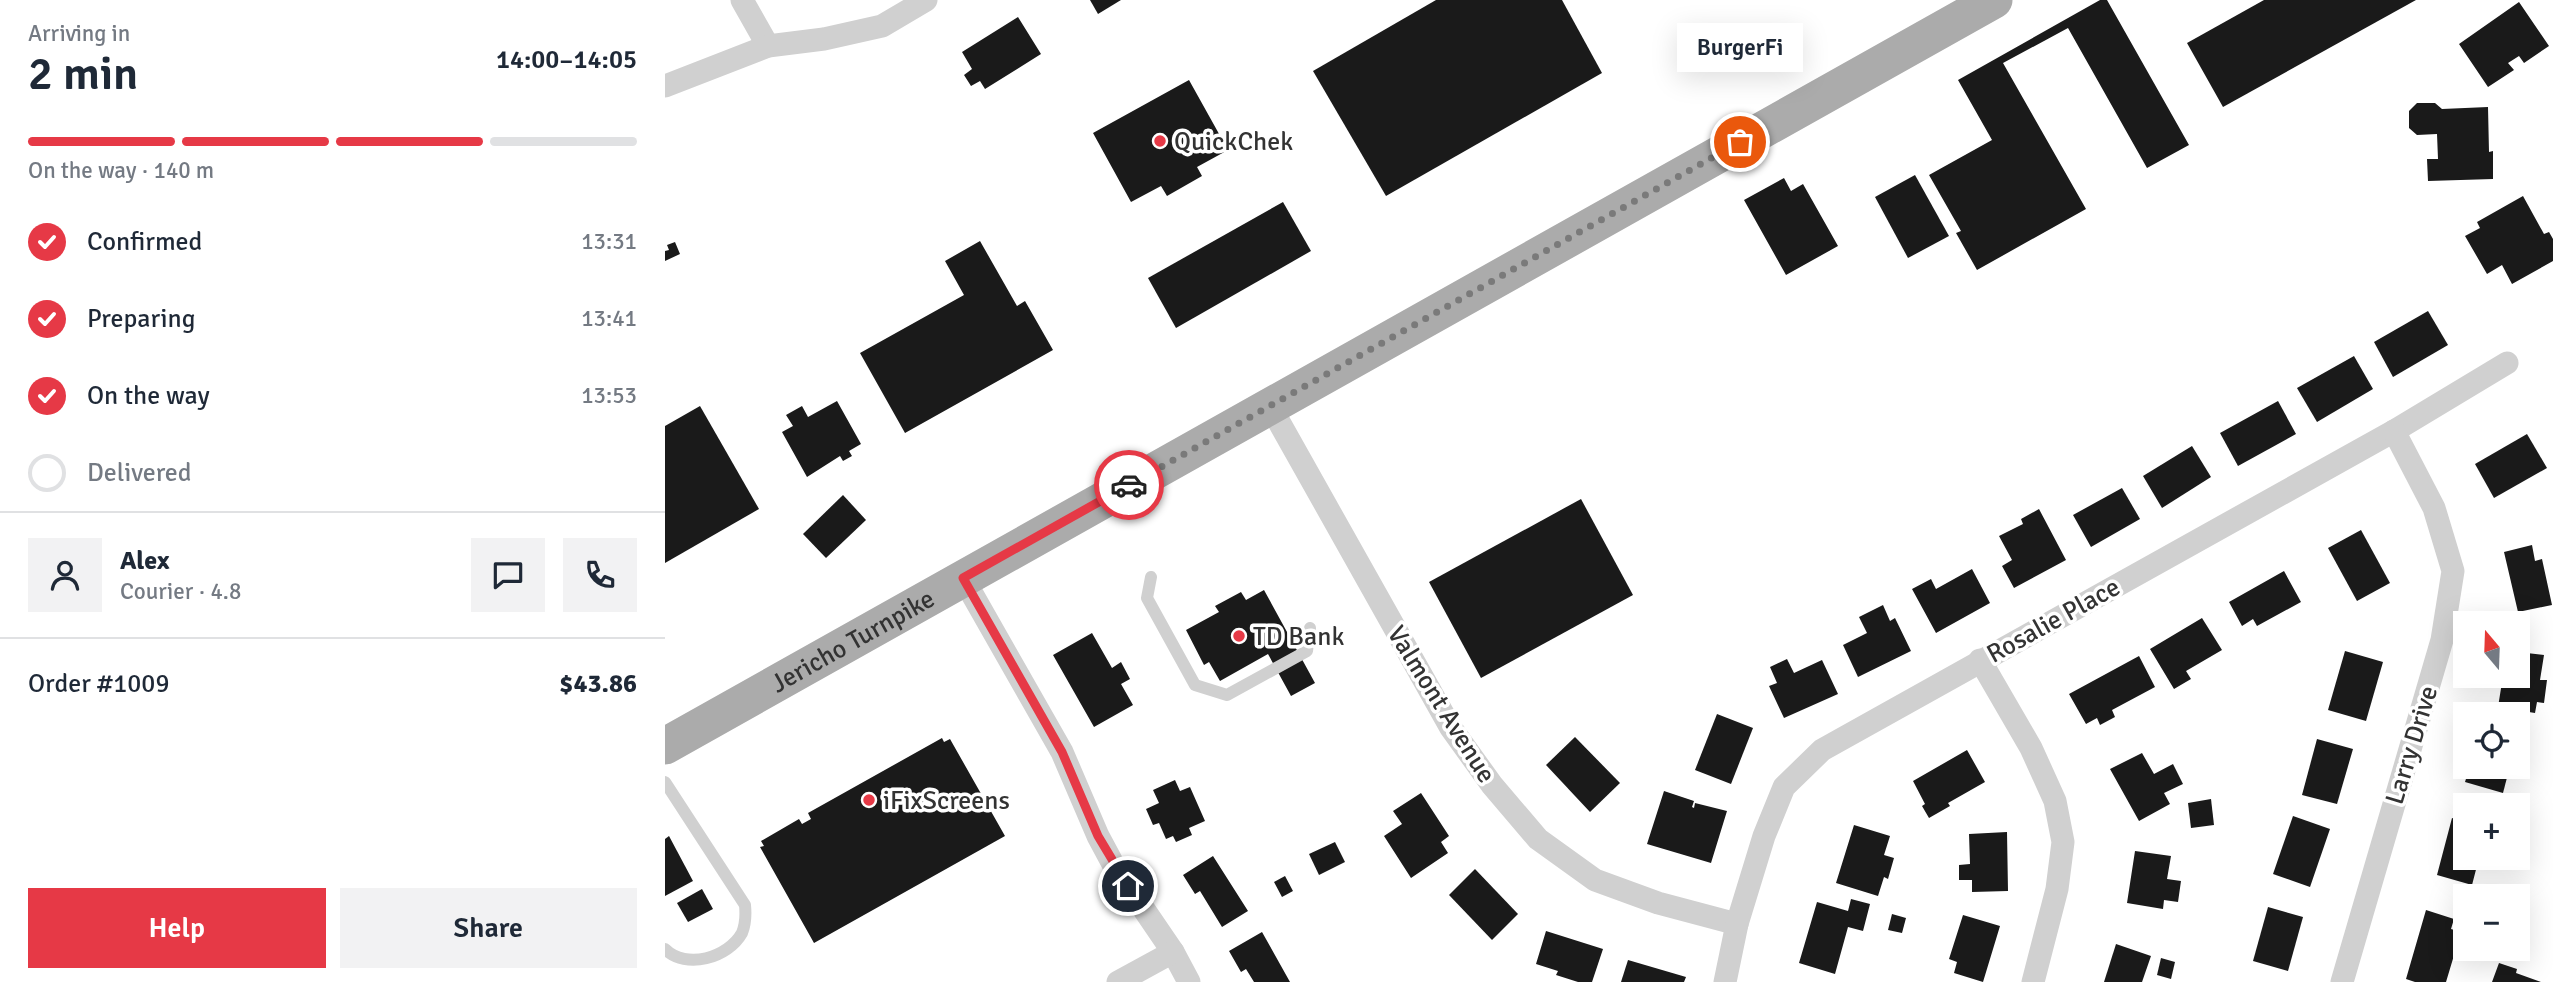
<!DOCTYPE html>
<html lang="en">
<head>
<meta charset="utf-8">
<style>
	body { margin:0; font-family:Signika,sans-serif; background:#f2f2f3; color:#1f2937; height:100vh; display:flex; flex-direction:column; font-size:26px; white-space:nowrap }
	* { box-sizing:border-box; margin:0 }
	p { font-size:23px; color:#747a83 }
	.icon { flex:none; width:38px; height:38px; fill:none; stroke:currentColor; stroke-width:2; stroke-linecap:round; stroke-linejoin:round }
	.map { position:relative; flex:1; overflow:hidden }
	.drawer { display:flex; flex-direction:column; background:#fff; width:665px }
	.drawer>* { flex:none }
	.needle { width:46px; rotate:341deg }
	.fabs { position:absolute; left:1788px; top:611px; display:grid; gap:14px }
	.fabs a { display:grid; place-items:center; width:77px; height:77px; border-radius:0px; background:#fff; box-shadow:0 7px 28px #0002; font-size:35px }
	.pin { position:absolute; display:grid; place-items:center; width:60px; height:60px; color:#fff; margin:-30px; border:4px solid #fff; border-radius:50%; box-shadow:0 2px 7px #0007 }
	.courier { position:absolute; display:grid; place-items:center; width:70px; height:70px; margin:-35px; border:5px solid #e63946; border-radius:50%; background:#fff; color:#222; box-shadow:0 2px 9px #0007 }
	.bubble { position:absolute; height:49px; border-radius:0px; background:#fff; box-shadow:0 7px 28px #0002; font-size:23px; font-weight:600; line-height:49px; text-align:center }
	.headline em { font-style:normal; font-weight:600 }
	.headline div { display:flex; flex-direction:column-reverse }
	.headline { display:flex; align-items:center; justify-content:space-between; height:119px; padding:0 28px }
	h1 { font-size:46px; font-weight:600; line-height:52px }
	.bar { display:grid; grid-template-columns:repeat(4,1fr); gap:10px 7px; align-content:center; height:84px; padding:0 28px }
	.bar i { height:9px; border-radius:5px; background:#e0e1e3 }
	.bar .on { background:#e63946 }
	.bar p { grid-column:span 4 }
	.line { display:flex; align-items:center; gap:18px; padding:0 28px; border-top:2px solid #e0e1e3 }
	.line div { flex:1 }
	.round { display:grid; place-items:center; flex:none; width:74px; height:74px; border-radius:0px; background:#f2f2f3 }
	ol { padding:0 28px; list-style:none }
	li { display:flex; align-items:center; gap:21px; height:77px }
	li p { margin-inline-start:auto }
	li .icon { padding:7px; border-radius:50%; background:#e63946; color:#fff; stroke-width:4 }
	li:last-child { color:#747a83 }
	li i { width:38px; height:38px; border:4px solid #e0e1e3; border-radius:50% }
	.action { display:flex; gap:14px; margin-top:auto; padding:14px 28px }
	.action a { flex:1; height:80px; border-radius:0px; background:#e63946; color:#fff; font-size:28px; font-weight:600; line-height:80px; text-align:center }
	.action a+a { background:#f2f2f3; color:#1f2937 }
	main { display:flex; flex:1; min-height:0 }
	.map>svg:first-child { display:block }
</style>
</head>
<body>
<main>
<section class="drawer">
<div class="headline"><div><h1>2 min</h1><p>Arriving in</p></div><em>14:00–14:05</em></div>
<div class="bar"><i class="on"></i><i class="on"></i><i class="on"></i><i></i><p>On the way · 140 m</p></div>
<ol>
<li><svg class="icon" aria-label="check" viewBox="0 0 24 24"><path d="M5 12l5 5 9-10"/></svg>Confirmed<p>13:31</p></li>
<li><svg class="icon" aria-label="check" viewBox="0 0 24 24"><path d="M5 12l5 5 9-10"/></svg>Preparing<p>13:41</p></li>
<li><svg class="icon" aria-label="check" viewBox="0 0 24 24"><path d="M5 12l5 5 9-10"/></svg>On the way<p>13:53</p></li>
<li><i></i>Delivered</li>
</ol>
<div class="line" style="height:126px"><a class="round"><svg class="icon" aria-label="person" viewBox="0 0 24 24"><circle cx="12" cy="8" r="4"/><path d="M4 21q1-7 8-7t8 7"/></svg></a><div><b>Alex</b><p>Courier · 4.8</p></div><a class="round"><svg class="icon" aria-label="chat" viewBox="0 0 24 24"><path d="M4 5h16v11H9l-5 4z"/></svg></a><a class="round"><svg class="icon" aria-label="phone" viewBox="0 0 24 24"><path d="M5 4h4l2 5-3 2q2 4 5 5l2-3 5 2v4C11 20 4 13 5 4z"/></svg></a></div>
<div class="line" style="height:91px"><div>Order #1009</div><b>$43.86</b></div>
<div class="action"><a>Help</a><a>Share</a></div>
</section>
<div class="map">
<svg width="1888" height="982" viewBox="0 0 1888 982">
	<rect width="100%" height="100%" fill="#fff"/>
	<g fill="#1a1a1a">
		<path d="M 425,0 L 456,0 L 433,14 Z"/>
		<path d="M 771,0 L 897,0 L 937,73 L 721,196 L 648,71 Z"/>
		<path d="M 1435,0 L 1442,0 L 1524,145 L 1482,168 L 1403,28 L 1338,63 L 1421,209 L 1312,270 L 1291,233 L 1296,231 L 1264,175 L 1327,140 L 1293,80 Z"/>
		<path d="M 1599,0 L 1751,0 L 1558,107 L 1522,43 Z"/>
		<path d="M 1854,2 L 1884,46 L 1859,63 L 1854,56 L 1843,63 L 1849,70 L 1823,87 L 1794,44 Z"/>
		<path d="M 353,17 L 376,54 L 320,89 L 315,81 L 306,86 L 299,75 L 307,69 L 297,52 Z"/>
		<path d="M 524,80 L 563,150 L 532,167 L 537,176 L 502,196 L 496,186 L 466,202 L 428,133 Z"/>
		<path d="M 1752,103 L 1770,103 L 1777,109 L 1823,107 L 1824,152 L 1828,151 L 1828,179 L 1763,181 L 1762,159 L 1773,159 L 1772,134 L 1752,135 L 1744,128 L 1744,111 Z"/>
		<path d="M 1250,175 L 1284,236 L 1243,258 L 1210,197 Z"/>
		<path d="M 1119,178 L 1126,191 L 1138,184 L 1173,246 L 1121,275 L 1079,200 Z"/>
		<path d="M 1858,196 L 1879,234 L 1884,232 L 1888,239 L 1888,261 L 1847,284 L 1837,265 L 1822,274 L 1800,236 L 1815,228 L 1812,222 Z"/>
		<path d="M 618,202 L 646,251 L 511,328 L 483,278 Z"/>
		<path d="M 315,241 L 352,306 L 360,301 L 388,350 L 240,433 L 195,353 L 299,295 L 280,261 Z"/>
		<path d="M 10,242 L 15,254 L 0,261 L 0,251 L 4,250 L 2,245 Z"/>
		<path d="M 1763,311 L 1783,345 L 1728,377 L 1709,342 Z"/>
		<path d="M 1689,356 L 1708,389 L 1652,422 L 1632,388 Z"/>
		<path d="M 172,401 L 196,444 L 184,451 L 187,456 L 178,461 L 175,456 L 142,477 L 117,432 L 128,426 L 121,415 L 137,406 L 143,417 Z"/>
		<path d="M 1613,401 L 1631,434 L 1573,466 L 1555,433 Z"/>
		<path d="M 35,406 L 94,509 L 0,563 L 0,426 Z"/>
		<path d="M 1862,434 L 1882,468 L 1829,498 L 1810,464 Z"/>
		<path d="M 1527,446 L 1546,477 L 1497,508 L 1478,476 Z"/>
		<path d="M 1457,488 L 1475,519 L 1426,547 L 1408,515 Z"/>
		<path d="M 178,495 L 201,520 L 161,558 L 138,534 Z"/>
		<path d="M 916,499 L 968,595 L 816,678 L 764,582 Z"/>
		<path d="M 1374,509 L 1401,560 L 1349,588 L 1337,566 L 1347,560 L 1334,536 L 1358,524 L 1356,519 Z"/>
		<path d="M 1696,530 L 1725,583 L 1692,601 L 1663,548 Z"/>
		<path d="M 1867,545 L 1870,561 L 1877,559 L 1887,605 L 1853,612 L 1839,552 Z"/>
		<path d="M 1307,569 L 1325,603 L 1271,633 L 1247,589 L 1266,579 L 1271,589 Z"/>
		<path d="M 1619,571 L 1636,602 L 1592,626 L 1588,619 L 1577,626 L 1564,602 Z"/>
		<path d="M 599,590 L 650,683 L 626,696 L 603,654 L 555,681 L 544,662 L 539,665 L 521,630 L 554,612 L 550,606 L 576,592 L 581,600 Z"/>
		<path d="M 1218,605 L 1225,621 L 1230,618 L 1246,651 L 1193,677 L 1178,645 L 1202,633 L 1194,617 Z"/>
		<path d="M 1537,618 L 1557,650 L 1521,671 L 1526,679 L 1509,689 L 1485,649 Z"/>
		<path d="M 427,633 L 447,668 L 456,662 L 465,679 L 456,684 L 468,705 L 429,727 L 388,655 Z"/>
		<path d="M 1680,651 L 1718,662 L 1701,721 L 1663,710 Z"/>
		<path d="M 1853,652 L 1879,655 L 1875,680 L 1882,680 L 1879,703 L 1872,702 L 1870,713 L 1833,707 L 1838,676 L 1853,676 Z"/>
		<path d="M 1474,656 L 1490,687 L 1447,710 L 1450,717 L 1435,725 L 1432,718 L 1421,724 L 1404,694 Z"/>
		<path d="M 1122,659 L 1129,673 L 1157,660 L 1173,694 L 1119,718 L 1104,686 L 1112,683 L 1105,667 Z"/>
		<path d="M 1052,714 L 1088,728 L 1066,784 L 1030,770 Z"/>
		<path d="M 1853,734 L 1863,737 L 1858,753 L 1853,751 Z"/>
		<path d="M 910,737 L 955,783 L 925,812 L 881,765 Z"/>
		<path d="M 277,738 L 279,742 L 285,739 L 340,836 L 149,943 L 95,847 L 99,846 L 96,841 L 134,819 L 137,824 L 146,819 L 143,813 Z"/>
		<path d="M 1652,739 L 1688,749 L 1672,804 L 1637,795 Z"/>
		<path d="M 1302,750 L 1320,782 L 1283,803 L 1285,806 L 1264,818 L 1257,806 L 1260,804 L 1248,781 Z"/>
		<path d="M 1477,753 L 1489,774 L 1508,764 L 1518,784 L 1499,793 L 1505,804 L 1474,821 L 1445,769 Z"/>
		<path d="M 1805,766 L 1845,766 L 1838,793 L 1800,782 Z"/>
		<path d="M 510,780 L 515,791 L 525,787 L 540,821 L 524,828 L 527,835 L 511,842 L 508,836 L 501,839 L 494,823 L 488,825 L 481,809 L 494,803 L 488,790 Z"/>
		<path d="M 999,791 L 1029,801 L 1027,807 L 1029,808 L 1030,803 L 1062,811 L 1046,863 L 982,844 Z"/>
		<path d="M 756,793 L 784,836 L 776,842 L 783,853 L 746,878 L 719,836 L 737,824 L 728,811 Z"/>
		<path d="M 1546,799 L 1549,825 L 1526,828 L 1523,803 Z"/>
		<path d="M 1628,816 L 1665,829 L 1645,887 L 1608,874 Z"/>
		<path d="M 1787,818 L 1801,822 L 1801,858 L 1814,858 L 1807,885 L 1772,875 Z"/>
		<path d="M 1189,825 L 1225,836 L 1219,855 L 1229,858 L 1223,879 L 1219,877 L 1213,896 L 1171,883 Z"/>
		<path d="M 1342,832 L 1343,891 L 1307,892 L 1307,880 L 1294,880 L 1294,865 L 1305,864 L 1304,834 Z"/>
		<path d="M 4,836 L 28,881 L 0,896 L 0,839 Z"/>
		<path d="M 670,842 L 680,862 L 654,875 L 644,854 Z"/>
		<path d="M 1470,851 L 1506,856 L 1502,879 L 1516,881 L 1513,902 L 1499,900 L 1498,909 L 1462,903 Z"/>
		<path d="M 548,856 L 583,911 L 557,927 L 535,891 L 530,894 L 518,875 Z"/>
		<path d="M 810,869 L 853,914 L 827,940 L 784,895 Z"/>
		<path d="M 620,876 L 628,891 L 617,897 L 609,882 Z"/>
		<path d="M 37,889 L 48,909 L 23,922 L 12,903 Z"/>
		<path d="M 1186,899 L 1205,904 L 1198,931 L 1183,927 L 1170,974 L 1134,963 L 1152,902 L 1183,911 Z"/>
		<path d="M 1603,907 L 1638,917 L 1623,971 L 1588,961 Z"/>
		<path d="M 1761,910 L 1789,919 L 1786,929 L 1796,932 L 1781,982 L 1750,982 L 1741,979 Z"/>
		<path d="M 1227,914 L 1241,918 L 1237,933 L 1223,930 Z"/>
		<path d="M 1298,915 L 1335,926 L 1318,982 L 1289,973 L 1292,962 L 1284,959 Z"/>
		<path d="M 881,931 L 938,949 L 927,982 L 913,982 L 891,975 L 893,971 L 871,964 Z"/>
		<path d="M 597,932 L 625,982 L 589,982 L 581,969 L 576,972 L 564,951 Z"/>
		<path d="M 1451,944 L 1486,956 L 1477,982 L 1439,982 Z"/>
		<path d="M 1496,958 L 1510,962 L 1506,979 L 1492,975 Z"/>
		<path d="M 963,960 L 1021,977 L 1019,982 L 956,982 Z"/>
		<path d="M 1834,963 L 1852,969 L 1851,973 L 1876,982 L 1827,982 Z"/>
	</g>
	<g fill="none" stroke-linecap="round" stroke-linejoin="round">
		<g stroke="#d0d0d0" stroke-width="12">
			<path d="M 486,577 L 482,598 L 530,685 L 562,695 L 642,651 L 645,628"/>
			<path d="M 0,782 L 80,905 C 81,915 81,923 77,933 C 63,958 21,970 0,949"/>
		</g>
		<g stroke="#d0d0d0" stroke-width="23">
			<path d="M 77,0 L 103,46"/>
			<path d="M 0,86 L 103,46 L 159,39 L 217,26 L 261,0"/>
			<path d="M 605,406 L 786,728 L 827,785 L 873,839 L 930,880 L 993,903 L 1072,924"/>
			<path d="M 298,578 L 397,752 L 433,836 L 448,864 L 508,952 L 524,982"/>
			<path d="M 1315,660 L 1366,748 L 1390,801 L 1398,842 L 1392,889 L 1368,982"/>
			<path d="M 453,982 L 508,952"/>
			<path d="M 1060,982 L 1072,924 L 1099,836 L 1119,787 L 1157,750 L 1729,431 L 1842,363"/>
			<path d="M 1677,982 L 1777,640 L 1788,571 L 1769,508 L 1729,431"/>
		</g>
		<path stroke="#ababab" stroke-width="37" id="s1" d="M 0,746 L 1329,0"/>
	</g>
	<g fill="none" stroke-linecap="round" stroke-linejoin="round">
		<path stroke="#7a7a7a" stroke-width="7" stroke-dasharray="0 12.6" d="M 464,485 L 1075,142"/>
		<path stroke="#e63946" stroke-width="9" d="M 463,886 L 433,836 L 397,752 L 298,578 L 464,485"/>
	</g>
	<g fill="#e63946" stroke="#fff" stroke-width="2.5">
		<circle cx="495" cy="141" r="7"/>
		<circle cx="574" cy="636" r="7"/>
		<circle cx="204" cy="800" r="7"/>
	</g>
	<g text-anchor="middle" stroke-width="7" stroke-linejoin="round" paint-order="stroke">
		<g font-size="26" fill="#333" stroke="#fff" text-anchor="start">
			<text x="509" y="150">QuickChek</text>
			<text x="588" y="645">TD Bank</text>
			<text x="218" y="809">iFixScreens</text>
		</g>
		<g font-size="26" fill="#333" stroke="#fff">
			<text transform="translate(1388 620) rotate(-29)" y="9">Rosalie Place</text>
			<text dy="9" stroke="none"><textPath href="#s1" startOffset="215">Jericho Turnpike</textPath></text>
			<text transform="translate(777 704) rotate(58)" y="9">Valmont Avenue</text>
			<text transform="translate(1746 745) rotate(-73)" y="9">Larry Drive</text>
		</g>
	</g>
</svg>
<div class="fabs">
<a><svg class="needle" viewBox="-14 -14 28 28"><path d="M0-13l5 13h-10z" fill="#e53935"/><path d="M0 13l5-13h-10z" fill="#747a83"/></svg></a>
<a><svg class="icon" aria-label="locate" viewBox="0 0 24 24"><circle cx="12" cy="12" r="6"/><path d="M12 2v4M12 18v4M2 12h4M18 12h4"/></svg></a>
<a>+</a>
<a>−</a>
</div>
<div class="pin" style="left:1075px;top:142px;background:#ea580c"><svg class="icon" aria-label="bag" viewBox="0 0 24 24"><path d="M5 8h14l-1 12H6zM9 8a3 3 0 0 1 6 0"/></svg></div>
<div class="pin" style="left:463px;top:886px;background:#1f2937"><svg class="icon" aria-label="home" viewBox="0 0 24 24"><path d="M3 11l9-7 9 7M6 9v11h12V9"/></svg></div>
<div class="courier" style="left:464px;top:485px"><svg class="icon" aria-label="car" viewBox="0 0 24 24"><path d="M5 17H2v-5l4-1 3-4h7l3 4 3 1v5h-3M9 17h6M6 11h13"/><circle cx="7" cy="17" r="2"/><circle cx="17" cy="17" r="2"/></svg></div>
<div class="bubble" style="left:1012px;top:23px;width:126px">BurgerFi</div>
</div>
</main>
</body>
</html>
